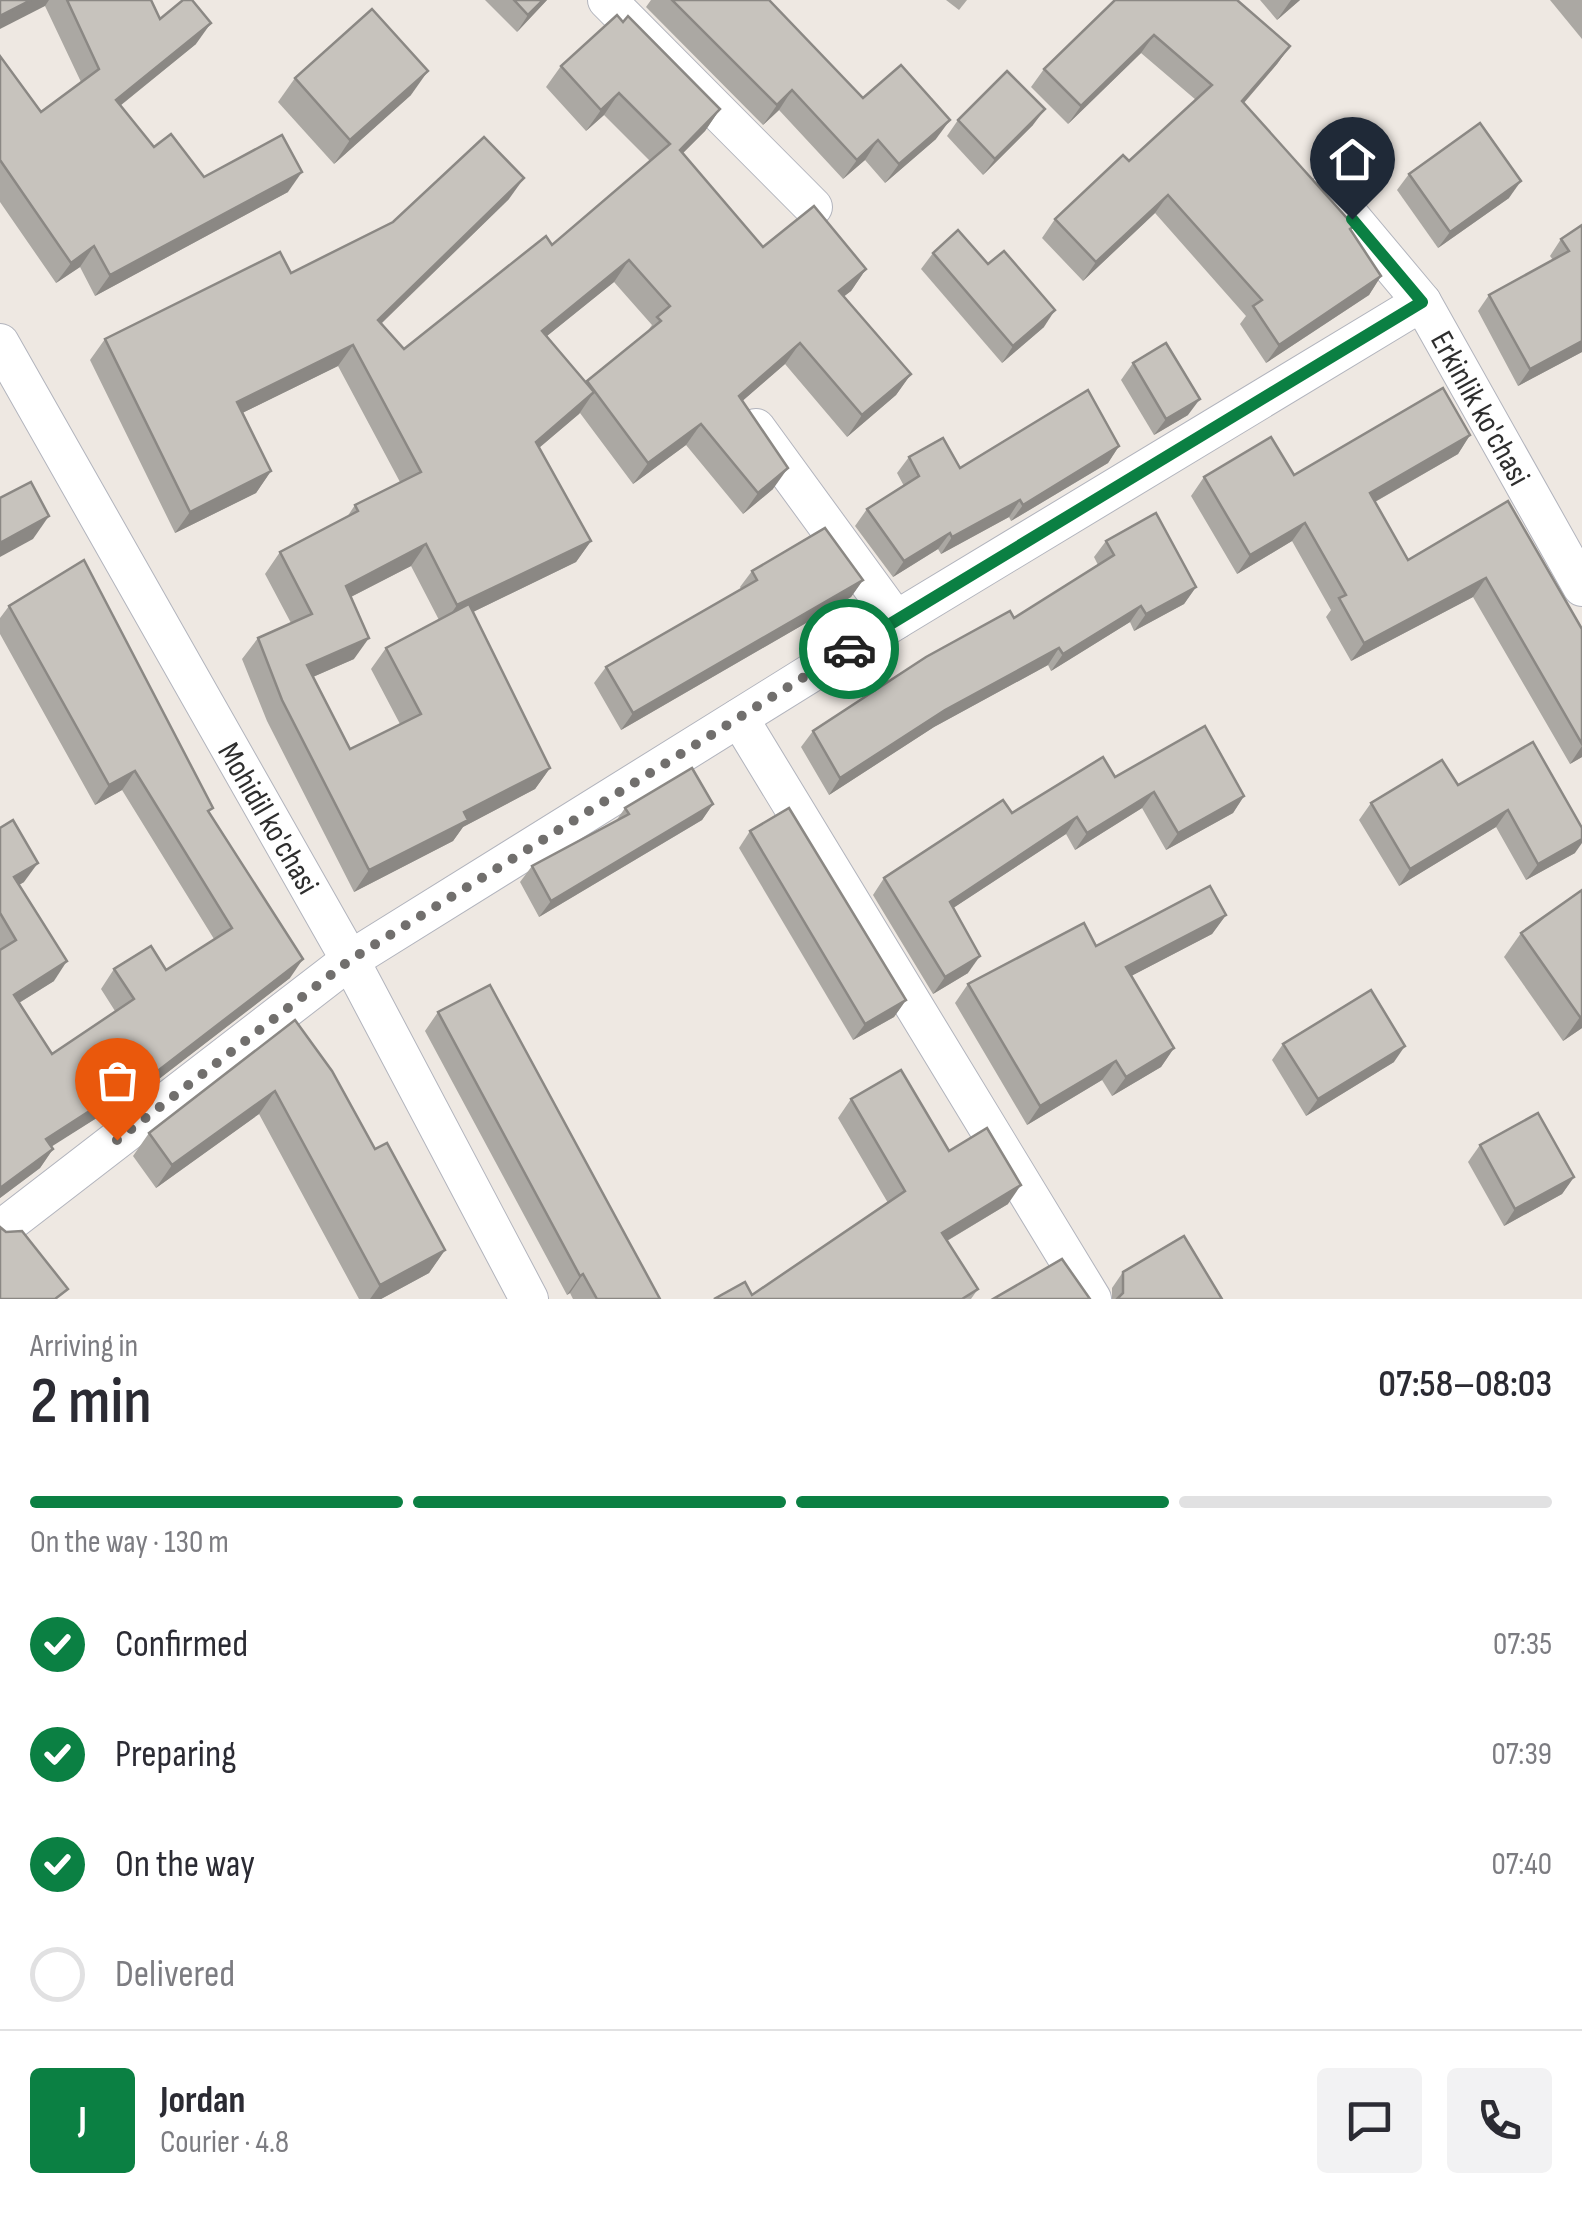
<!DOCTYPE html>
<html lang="en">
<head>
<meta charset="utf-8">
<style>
	body { margin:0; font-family:"Sofia Sans Condensed",sans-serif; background:#f2f2f3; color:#2b2b33; height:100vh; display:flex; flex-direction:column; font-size:38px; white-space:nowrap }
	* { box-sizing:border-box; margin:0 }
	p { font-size:32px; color:#7c7c81 }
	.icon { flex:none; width:55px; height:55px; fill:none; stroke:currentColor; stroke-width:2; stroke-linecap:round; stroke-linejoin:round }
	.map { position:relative; height:1299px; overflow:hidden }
	.sheet { display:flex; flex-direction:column; background:#fff; flex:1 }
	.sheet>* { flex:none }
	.pin { position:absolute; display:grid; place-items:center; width:85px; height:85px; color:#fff; margin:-102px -42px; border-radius:50% 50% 50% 0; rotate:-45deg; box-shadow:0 0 10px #0007 }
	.pin .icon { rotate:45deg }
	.courier { position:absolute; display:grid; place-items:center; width:100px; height:100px; margin:-50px; border:8px solid #0b8043; border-radius:50%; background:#fff; color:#222; box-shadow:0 2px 12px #0007 }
	.summary em { font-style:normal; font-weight:600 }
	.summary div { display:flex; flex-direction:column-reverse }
	.summary { display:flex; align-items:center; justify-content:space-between; height:170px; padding:0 30px }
	h1 { font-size:65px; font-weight:600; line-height:75px }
	.bar { display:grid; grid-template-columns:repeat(4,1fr); gap:15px 10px; align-content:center; height:120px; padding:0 30px }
	.bar i { height:12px; border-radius:8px; background:#e1e1e2 }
	.bar .active { background:#0b8043 }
	.bar p { grid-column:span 4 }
	.line { display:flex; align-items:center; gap:25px; padding:0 30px; border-top:2px solid #e1e1e2 }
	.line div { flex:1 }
	.round { display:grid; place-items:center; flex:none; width:105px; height:105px; border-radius:10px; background:#f2f2f3 }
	ol { padding:0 30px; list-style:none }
	li { display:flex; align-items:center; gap:30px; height:110px }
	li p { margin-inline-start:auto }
	li .icon { padding:10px; border-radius:50%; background:#0b8043; color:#fff; stroke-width:4 }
	li:last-child { color:#7c7c81 }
	li i { width:55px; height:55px; border:5px solid #e1e1e2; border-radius:50% }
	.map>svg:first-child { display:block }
</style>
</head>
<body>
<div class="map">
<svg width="1582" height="1299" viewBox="0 0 1582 1299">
	<rect width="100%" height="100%" fill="#eee8e2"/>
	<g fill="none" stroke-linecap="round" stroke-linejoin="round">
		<defs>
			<g id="minor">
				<path d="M 607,0 L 813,207"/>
				<path d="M 1329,191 L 1422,302 L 1582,587"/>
				<path d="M 0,343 L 350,960 L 529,1299"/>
				<path d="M 756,428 L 896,620"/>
				<path d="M 739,718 L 1092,1299"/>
				<path d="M 0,1230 L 350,960 L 896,620 L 1422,302"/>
			</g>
		</defs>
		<use href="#minor" stroke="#b2b4bd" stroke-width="40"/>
		<use href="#minor" stroke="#fff" stroke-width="38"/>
	</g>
	<g fill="#aba8a3" fill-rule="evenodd">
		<path d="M 0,0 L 151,0 L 160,19 L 196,44 L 120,106 L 154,147 L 204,177 L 288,192 L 95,296 L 80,267 L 56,283 L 0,202 L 0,56 L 41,112 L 81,82 L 45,6 Z"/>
		<path d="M 485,0 L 547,0 L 517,32 Z"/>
		<path d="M 651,0 L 769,0 L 863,98 L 936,139 L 885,183 L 865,160 L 843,179 L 779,110 L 763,125 L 646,7 Z"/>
		<path d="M 946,0 L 967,0 L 959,10 Z"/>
		<path d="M 1115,0 L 1290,46 L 1277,64 L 1244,103 L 1351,230 L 1381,276 L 1369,295 L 1266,363 L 1240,324 L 1246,316 L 1155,213 L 1083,281 L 1042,238 L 1055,219 L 1129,161 L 1196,100 L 1141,53 L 1068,124 L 1031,87 L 1044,69 Z"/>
		<path d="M 1260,0 L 1300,0 L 1277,20 Z"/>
		<path d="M 1550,0 L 1582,0 L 1582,39 Z"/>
		<path d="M 561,66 L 720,109 L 705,131 L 683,153 L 763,247 L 866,269 L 851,291 L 844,296 L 911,374 L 896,395 L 847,437 L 785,364 L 742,401 L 773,489 L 743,514 L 686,445 L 633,484 L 580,413 L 539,448 L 591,541 L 576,562 L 473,612 L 550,768 L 535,789 L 463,827 L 453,841 L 354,892 L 267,721 L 242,659 L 258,638 L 291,623 L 265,574 L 280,552 L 347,517 L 355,505 L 400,482 L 338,366 L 242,413 L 271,471 L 256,493 L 175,533 L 90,360 L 105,339 L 291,273 L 509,199 L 381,324 L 404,349 L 552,245 L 650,161 L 604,115 L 586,131 L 546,87 ZM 614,282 L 652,325 L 647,332 L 586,382 L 547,336 ZM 411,566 L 439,620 L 386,648 L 371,669 L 400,724 L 350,749 L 313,677 L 354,659 L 351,597 Z"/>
		<path d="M 295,78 L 411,95 L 334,164 L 278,102 Z"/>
		<path d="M 958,120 L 1033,125 L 983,175 L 947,136 Z"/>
		<path d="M 1409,174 L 1509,198 L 1438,248 L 1397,190 Z"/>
		<path d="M 1582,225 L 1582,352 L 1518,386 L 1478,311 L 1489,295 L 1553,260 L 1550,256 L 1561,239 Z"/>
		<path d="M 933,253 L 988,264 L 1044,327 L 1002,363 L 921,269 Z"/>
		<path d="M 1133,363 L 1188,415 L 1154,435 L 1121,380 Z"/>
		<path d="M 1470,435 L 1458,454 L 1375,502 L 1408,560 L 1508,501 L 1582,629 L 1582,757 L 1570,764 L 1473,597 L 1351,661 L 1326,617 L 1331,610 L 1292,541 L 1237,574 L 1191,496 L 1204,477 L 1294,475 Z"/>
		<path d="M 1119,446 L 1108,463 L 1011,521 L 1009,517 L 941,554 L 938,549 L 893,577 L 855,526 L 867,509 L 904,486 L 897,473 L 909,457 L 960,468 Z"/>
		<path d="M 1106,541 L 1196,587 L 1184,604 L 1134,631 L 1130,622 L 1051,671 L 1048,665 L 934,727 L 829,795 L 801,747 L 813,731 L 1014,618 L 1098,565 L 1094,557 Z"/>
		<path d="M 752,571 L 863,580 L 851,597 L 621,730 L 594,683 L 606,667 L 741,589 L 740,587 Z"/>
		<path d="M 9,606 L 210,813 L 290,978 L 107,1119 L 103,1114 L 51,1146 L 53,1149 L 40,1168 L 0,1198 L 0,828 L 24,882 L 19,885 L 54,981 L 19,1003 L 52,1054 L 115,1011 L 101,989 L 114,969 L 166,970 L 214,939 L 122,790 L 95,805 L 0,634 L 0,618 Z"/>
		<path d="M 1533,742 L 1575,853 L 1526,880 L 1496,827 L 1399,886 L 1359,820 L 1371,803 L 1458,785 Z"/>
		<path d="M 1115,777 L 1244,796 L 1233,813 L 1166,850 L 1142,808 L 1075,850 L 1066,834 L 953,908 L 968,973 L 933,994 L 873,895 L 884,878 Z"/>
		<path d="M 713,804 L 702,820 L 539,917 L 520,882 L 532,866 L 616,821 L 625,808 Z"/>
		<path d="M 750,831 L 906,1000 L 894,1017 L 853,1040 L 739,848 Z"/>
		<path d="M 1582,890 L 1582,1028 L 1563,1041 L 1504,957 L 1521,933 Z"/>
		<path d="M 1226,915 L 1212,934 L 1131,976 L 1174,1048 L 1161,1067 L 1112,1096 L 1102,1080 L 1027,1125 L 955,1003 L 968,984 L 1096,946 Z"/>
		<path d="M 438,1012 L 660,1299 L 573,1299 L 570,1293 L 567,1295 L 425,1031 Z"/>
		<path d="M 295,1020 L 375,1149 L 445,1250 L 429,1273 L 381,1299 L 359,1299 L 259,1114 L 156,1188 L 133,1156 L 149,1133 Z"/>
		<path d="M 1283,1044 L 1394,1062 L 1306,1116 L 1272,1060 Z"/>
		<path d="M 851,1099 L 949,1151 L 1008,1204 L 947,1241 L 978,1289 L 971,1299 L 714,1299 L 752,1295 L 888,1203 L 838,1118 Z"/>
		<path d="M 1480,1145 L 1574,1177 L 1562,1194 L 1504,1226 L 1468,1162 Z"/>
		<path d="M 1123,1272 L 1222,1299 L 1112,1299 L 1112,1288 Z"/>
	</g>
	<g fill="#8b8884">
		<path d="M 31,0 L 49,0 L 45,6 L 0,29 L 0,16 Z"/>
		<path d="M 543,0 L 547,0 L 517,32 L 528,15 Z"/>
		<path d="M 1291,0 L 1300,0 L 1277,20 Z"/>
		<path d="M 211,23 L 196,44 L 101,121 L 116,100 Z"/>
		<path d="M 1154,35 L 1141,53 L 1068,124 L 1081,106 Z"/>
		<path d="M 1290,46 L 1277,64 L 1229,120 L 1242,101 Z"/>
		<path d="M 428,71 L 411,95 L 334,164 L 350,140 Z"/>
		<path d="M 792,90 L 779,110 L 763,125 L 777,105 Z"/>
		<path d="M 619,93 L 604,115 L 586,131 L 601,110 Z"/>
		<path d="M 720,109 L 705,131 L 665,171 L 680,150 Z"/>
		<path d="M 1045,109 L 1033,125 L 983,175 L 995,159 Z"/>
		<path d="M 950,120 L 936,139 L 885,183 L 899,164 Z"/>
		<path d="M 878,140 L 865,160 L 843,179 L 857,160 Z"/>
		<path d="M 302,172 L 288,192 L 95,296 L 110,275 Z"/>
		<path d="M 524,178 L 509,199 L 363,341 L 378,320 Z"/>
		<path d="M 1521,181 L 1509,198 L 1438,248 L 1450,232 Z"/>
		<path d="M 1168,195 L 1155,213 L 1083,281 L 1096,262 Z"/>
		<path d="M 94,246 L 80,267 L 56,283 L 71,263 Z"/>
		<path d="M 629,260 L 614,282 L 527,352 L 542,331 Z"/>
		<path d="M 866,269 L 851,291 L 824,312 L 839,291 Z"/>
		<path d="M 1381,276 L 1369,295 L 1266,363 L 1279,345 Z"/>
		<path d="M 1055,310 L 1044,327 L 1002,363 L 1013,346 Z"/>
		<path d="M 1582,341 L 1582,352 L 1518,386 L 1530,369 Z"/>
		<path d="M 800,343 L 785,364 L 724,417 L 739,396 Z"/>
		<path d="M 353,345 L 338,366 L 222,423 L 237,402 Z"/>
		<path d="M 911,374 L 896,395 L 847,437 L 862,415 Z"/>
		<path d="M 594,392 L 579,414 L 521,463 L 536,442 Z"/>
		<path d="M 1200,399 L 1188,415 L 1154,435 L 1166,419 Z"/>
		<path d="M 701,424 L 686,445 L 633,484 L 648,463 Z"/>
		<path d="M 1470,435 L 1458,454 L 1357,512 L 1370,493 Z"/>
		<path d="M 1119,446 L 1108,463 L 1011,521 L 1023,505 Z"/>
		<path d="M 788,468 L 773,489 L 743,514 L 758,493 Z"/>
		<path d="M 271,471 L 256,493 L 175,533 L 190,512 Z"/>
		<path d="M 1020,500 L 1009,517 L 941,554 L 952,537 Z"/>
		<path d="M 49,516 L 33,539 L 0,557 L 0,543 Z"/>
		<path d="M 1305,523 L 1292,541 L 1237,574 L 1250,555 Z"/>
		<path d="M 950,533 L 938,549 L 893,577 L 904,561 Z"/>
		<path d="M 591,541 L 576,562 L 442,627 L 457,605 Z"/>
		<path d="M 426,544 L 411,566 L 331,607 L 346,586 Z"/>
		<path d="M 1486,578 L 1473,597 L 1351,661 L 1364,643 Z"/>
		<path d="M 863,580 L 851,597 L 621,730 L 633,713 Z"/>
		<path d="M 1196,587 L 1184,604 L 1134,631 L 1146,614 Z"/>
		<path d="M 1141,606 L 1130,622 L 1051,671 L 1063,654 Z"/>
		<path d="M 369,638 L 354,659 L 292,686 L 307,665 Z"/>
		<path d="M 1059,648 L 1048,665 L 934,727 L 829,795 L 840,778 L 945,710 Z"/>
		<path d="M 1582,746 L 1582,757 L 1570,764 Z"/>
		<path d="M 550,768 L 535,789 L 463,827 L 453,841 L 354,892 L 369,870 L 464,812 Z"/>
		<path d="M 135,771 L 122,790 L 95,805 L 109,785 Z"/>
		<path d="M 1154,792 L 1142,808 L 1075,850 L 1087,833 Z"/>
		<path d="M 1244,796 L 1233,813 L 1166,850 L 1178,833 Z"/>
		<path d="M 713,804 L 702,820 L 539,917 L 551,901 Z"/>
		<path d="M 1508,810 L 1496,827 L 1399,886 L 1410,869 Z"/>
		<path d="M 1077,817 L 1066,834 L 938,918 L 950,902 Z"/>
		<path d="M 1582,839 L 1582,843 L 1575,853 L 1526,880 L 1538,864 Z"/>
		<path d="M 38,863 L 24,882 L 0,896 L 14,877 Z"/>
		<path d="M 1226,915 L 1212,934 L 1112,986 L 1126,967 Z"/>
		<path d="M 980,956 L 968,973 L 933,994 L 945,977 Z"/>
		<path d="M 303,959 L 290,978 L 107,1119 L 120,1100 Z"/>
		<path d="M 67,961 L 54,981 L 1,1014 L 14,995 Z"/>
		<path d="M 906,1000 L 894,1017 L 853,1040 L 865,1024 Z"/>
		<path d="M 1582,1016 L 1582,1028 L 1563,1041 L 1580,1017 Z"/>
		<path d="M 1405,1046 L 1394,1062 L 1306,1116 L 1318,1099 Z"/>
		<path d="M 1174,1048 L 1161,1067 L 1112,1096 L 1126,1077 Z"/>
		<path d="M 1116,1061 L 1102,1080 L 1027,1125 L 1040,1106 Z"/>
		<path d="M 275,1091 L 259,1114 L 156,1188 L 172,1165 Z"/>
		<path d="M 116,1094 L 103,1114 L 32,1159 L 46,1139 Z"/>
		<path d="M 53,1149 L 40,1168 L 0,1198 L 0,1188 Z"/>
		<path d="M 1574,1177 L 1562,1194 L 1504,1226 L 1515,1209 Z"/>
		<path d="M 1021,1185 L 1008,1204 L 928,1252 L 942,1233 Z"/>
		<path d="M 445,1250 L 429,1273 L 381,1299 L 370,1299 L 380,1285 Z"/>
		<path d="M 583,1274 L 570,1293 L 567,1295 L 580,1276 Z"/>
	</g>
	<g fill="#c7c3bd" stroke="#8b8884" stroke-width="2.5">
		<path d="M 0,0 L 31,0 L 0,16 Z"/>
		<path d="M 67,0 L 151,0 L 160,19 L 183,0 L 192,0 L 211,23 L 116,100 L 154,147 L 171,134 L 204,177 L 282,135 L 302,172 L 110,275 L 94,246 L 71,263 L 0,160 L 0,56 L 41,112 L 99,69 Z"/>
		<path d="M 514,0 L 543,0 L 528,15 Z"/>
		<path d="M 672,0 L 769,0 L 863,98 L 901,65 L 950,120 L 899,164 L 878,140 L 857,160 L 792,90 L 777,105 Z"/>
		<path d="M 1115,0 L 1237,0 L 1290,46 L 1242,101 L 1354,226 L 1350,229 L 1381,276 L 1279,345 L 1253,306 L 1262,300 L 1168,195 L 1096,262 L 1055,219 L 1123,155 L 1129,161 L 1212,85 L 1154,35 L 1081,106 L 1044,69 Z"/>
		<path d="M 372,9 L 428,71 L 350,140 L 295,78 Z"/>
		<path d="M 617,15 L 623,22 L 628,16 L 720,109 L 680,150 L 763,247 L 814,206 L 866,269 L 839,291 L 911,374 L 862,415 L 800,343 L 739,396 L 788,468 L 758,493 L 701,424 L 648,463 L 587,381 L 661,321 L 657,317 L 670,306 L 629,260 L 542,331 L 594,392 L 536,442 L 591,541 L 457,605 L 426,544 L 346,586 L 369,638 L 307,665 L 350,749 L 421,714 L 386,648 L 469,604 L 550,768 L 464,812 L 468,820 L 369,870 L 282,700 L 258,638 L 312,614 L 280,552 L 358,511 L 355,505 L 421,472 L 353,345 L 237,402 L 271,471 L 190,512 L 105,339 L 280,252 L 291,273 L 393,222 L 484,137 L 524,178 L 378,320 L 404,349 L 546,236 L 552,245 L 670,144 L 619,93 L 601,110 L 561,66 Z"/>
		<path d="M 1007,71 L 1045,109 L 995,159 L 958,120 Z"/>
		<path d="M 1480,123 L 1521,181 L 1450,232 L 1409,174 Z"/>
		<path d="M 1582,225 L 1582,341 L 1530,369 L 1489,295 L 1569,251 L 1561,239 Z"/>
		<path d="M 958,230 L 988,264 L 1004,251 L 1055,310 L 1013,346 L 933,253 Z"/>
		<path d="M 1166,343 L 1200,399 L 1166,419 L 1133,363 Z"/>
		<path d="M 1443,388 L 1470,435 L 1370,493 L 1408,560 L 1508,501 L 1582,629 L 1582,744 L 1486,578 L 1364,643 L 1339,598 L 1346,595 L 1305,523 L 1250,555 L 1204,477 L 1271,437 L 1294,475 Z"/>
		<path d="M 1088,390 L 1119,446 L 1023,505 L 1020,500 L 952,537 L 950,533 L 904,561 L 867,509 L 919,476 L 909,457 L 943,438 L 960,468 Z"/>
		<path d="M 31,482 L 49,516 L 0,543 L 0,498 Z"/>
		<path d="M 1156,513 L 1196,587 L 1146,614 L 1141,606 L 1063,654 L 1059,648 L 945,710 L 840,778 L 813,731 L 926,657 L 1010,611 L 1014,618 L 1114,555 L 1106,541 Z"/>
		<path d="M 825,528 L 863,580 L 633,713 L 606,667 L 757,580 L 752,571 Z"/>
		<path d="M 84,560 L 213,808 L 208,811 L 303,959 L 120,1100 L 116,1094 L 46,1139 L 53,1149 L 0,1188 L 0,950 L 16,940 L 0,913 L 0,828 L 13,820 L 38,863 L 14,877 L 67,961 L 14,995 L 52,1054 L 134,999 L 114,969 L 151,946 L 166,970 L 232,928 L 135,771 L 109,785 L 9,606 Z"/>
		<path d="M 1205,726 L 1244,796 L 1178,833 L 1154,792 L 1087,833 L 1077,817 L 950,902 L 980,956 L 945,977 L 884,878 L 1003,800 L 1012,813 L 1103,757 L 1115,777 Z"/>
		<path d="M 1533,742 L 1582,828 L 1582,839 L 1538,864 L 1508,810 L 1410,869 L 1371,803 L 1442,760 L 1458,785 Z"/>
		<path d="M 692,768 L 713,804 L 551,901 L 532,866 L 629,814 L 625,808 Z"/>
		<path d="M 789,808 L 906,1000 L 865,1024 L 750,831 Z"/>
		<path d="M 1210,886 L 1226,915 L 1126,967 L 1174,1048 L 1126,1077 L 1116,1061 L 1040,1106 L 968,984 L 1084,923 L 1096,946 Z"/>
		<path d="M 1582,890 L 1582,1016 L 1580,1017 L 1521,933 Z"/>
		<path d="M 490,985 L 660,1299 L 597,1299 L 583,1274 L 580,1276 L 438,1012 Z"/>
		<path d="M 1371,990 L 1405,1046 L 1318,1099 L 1283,1044 Z"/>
		<path d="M 295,1020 L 332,1071 L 375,1149 L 387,1143 L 445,1250 L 380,1285 L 275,1091 L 172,1165 L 149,1133 Z"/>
		<path d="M 901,1070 L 949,1151 L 987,1128 L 1021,1185 L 942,1233 L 978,1289 L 962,1299 L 714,1299 L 745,1282 L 752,1295 L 905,1191 L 851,1099 Z"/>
		<path d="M 1538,1113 L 1574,1177 L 1515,1209 L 1480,1145 Z"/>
		<path d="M 0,1227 L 6,1232 L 22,1231 L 68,1289 L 55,1299 L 0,1299 Z"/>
		<path d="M 1184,1236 L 1222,1299 L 1117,1299 L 1123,1293 L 1123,1272 Z"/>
		<path d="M 1062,1259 L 1090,1299 L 993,1299 Z"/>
	</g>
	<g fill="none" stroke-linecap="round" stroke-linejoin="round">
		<path stroke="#716f6d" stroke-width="10" stroke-dasharray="0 18" d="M 117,1140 L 350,960 L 849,649"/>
		<path stroke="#0b8043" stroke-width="12" d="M 849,649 L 1422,302 L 1352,219"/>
	</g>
	<g text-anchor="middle" stroke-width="10" stroke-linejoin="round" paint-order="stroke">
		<g font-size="32" fill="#2e2e2e" stroke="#fff">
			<text transform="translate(1481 408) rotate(61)" y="11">Erkinlik ko'chasi</text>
			<text transform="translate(269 818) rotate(60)" y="11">Mohidil ko'chasi</text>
		</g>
	</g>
</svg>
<div class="pin" style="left:117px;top:1140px;background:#ea580c"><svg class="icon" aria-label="bag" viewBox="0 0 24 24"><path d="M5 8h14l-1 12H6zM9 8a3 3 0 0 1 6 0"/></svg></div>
<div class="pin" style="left:1352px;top:219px;background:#1f2937"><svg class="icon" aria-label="home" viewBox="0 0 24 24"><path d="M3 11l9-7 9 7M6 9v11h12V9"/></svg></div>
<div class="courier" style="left:849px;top:649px"><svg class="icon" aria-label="car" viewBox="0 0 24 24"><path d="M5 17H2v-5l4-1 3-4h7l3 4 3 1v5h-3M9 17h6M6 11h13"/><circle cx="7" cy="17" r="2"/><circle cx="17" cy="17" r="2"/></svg></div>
</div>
<section class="sheet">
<div class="summary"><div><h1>2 min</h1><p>Arriving in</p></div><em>07:58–08:03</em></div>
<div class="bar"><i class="active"></i><i class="active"></i><i class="active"></i><i></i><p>On the way · 130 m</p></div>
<ol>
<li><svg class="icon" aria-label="check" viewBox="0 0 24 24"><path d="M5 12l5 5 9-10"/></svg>Confirmed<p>07:35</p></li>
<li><svg class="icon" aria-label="check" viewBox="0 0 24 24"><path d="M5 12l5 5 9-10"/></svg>Preparing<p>07:39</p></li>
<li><svg class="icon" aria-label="check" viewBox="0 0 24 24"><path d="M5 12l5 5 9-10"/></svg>On the way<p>07:40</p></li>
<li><i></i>Delivered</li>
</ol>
<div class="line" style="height:180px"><b class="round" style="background:#0b8043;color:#fff">J</b><div><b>Jordan</b><p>Courier · 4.8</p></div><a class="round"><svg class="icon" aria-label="chat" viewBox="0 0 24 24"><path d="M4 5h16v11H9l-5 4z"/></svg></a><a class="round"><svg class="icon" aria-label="phone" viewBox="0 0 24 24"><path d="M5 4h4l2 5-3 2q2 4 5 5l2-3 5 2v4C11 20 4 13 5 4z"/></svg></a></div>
</section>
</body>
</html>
